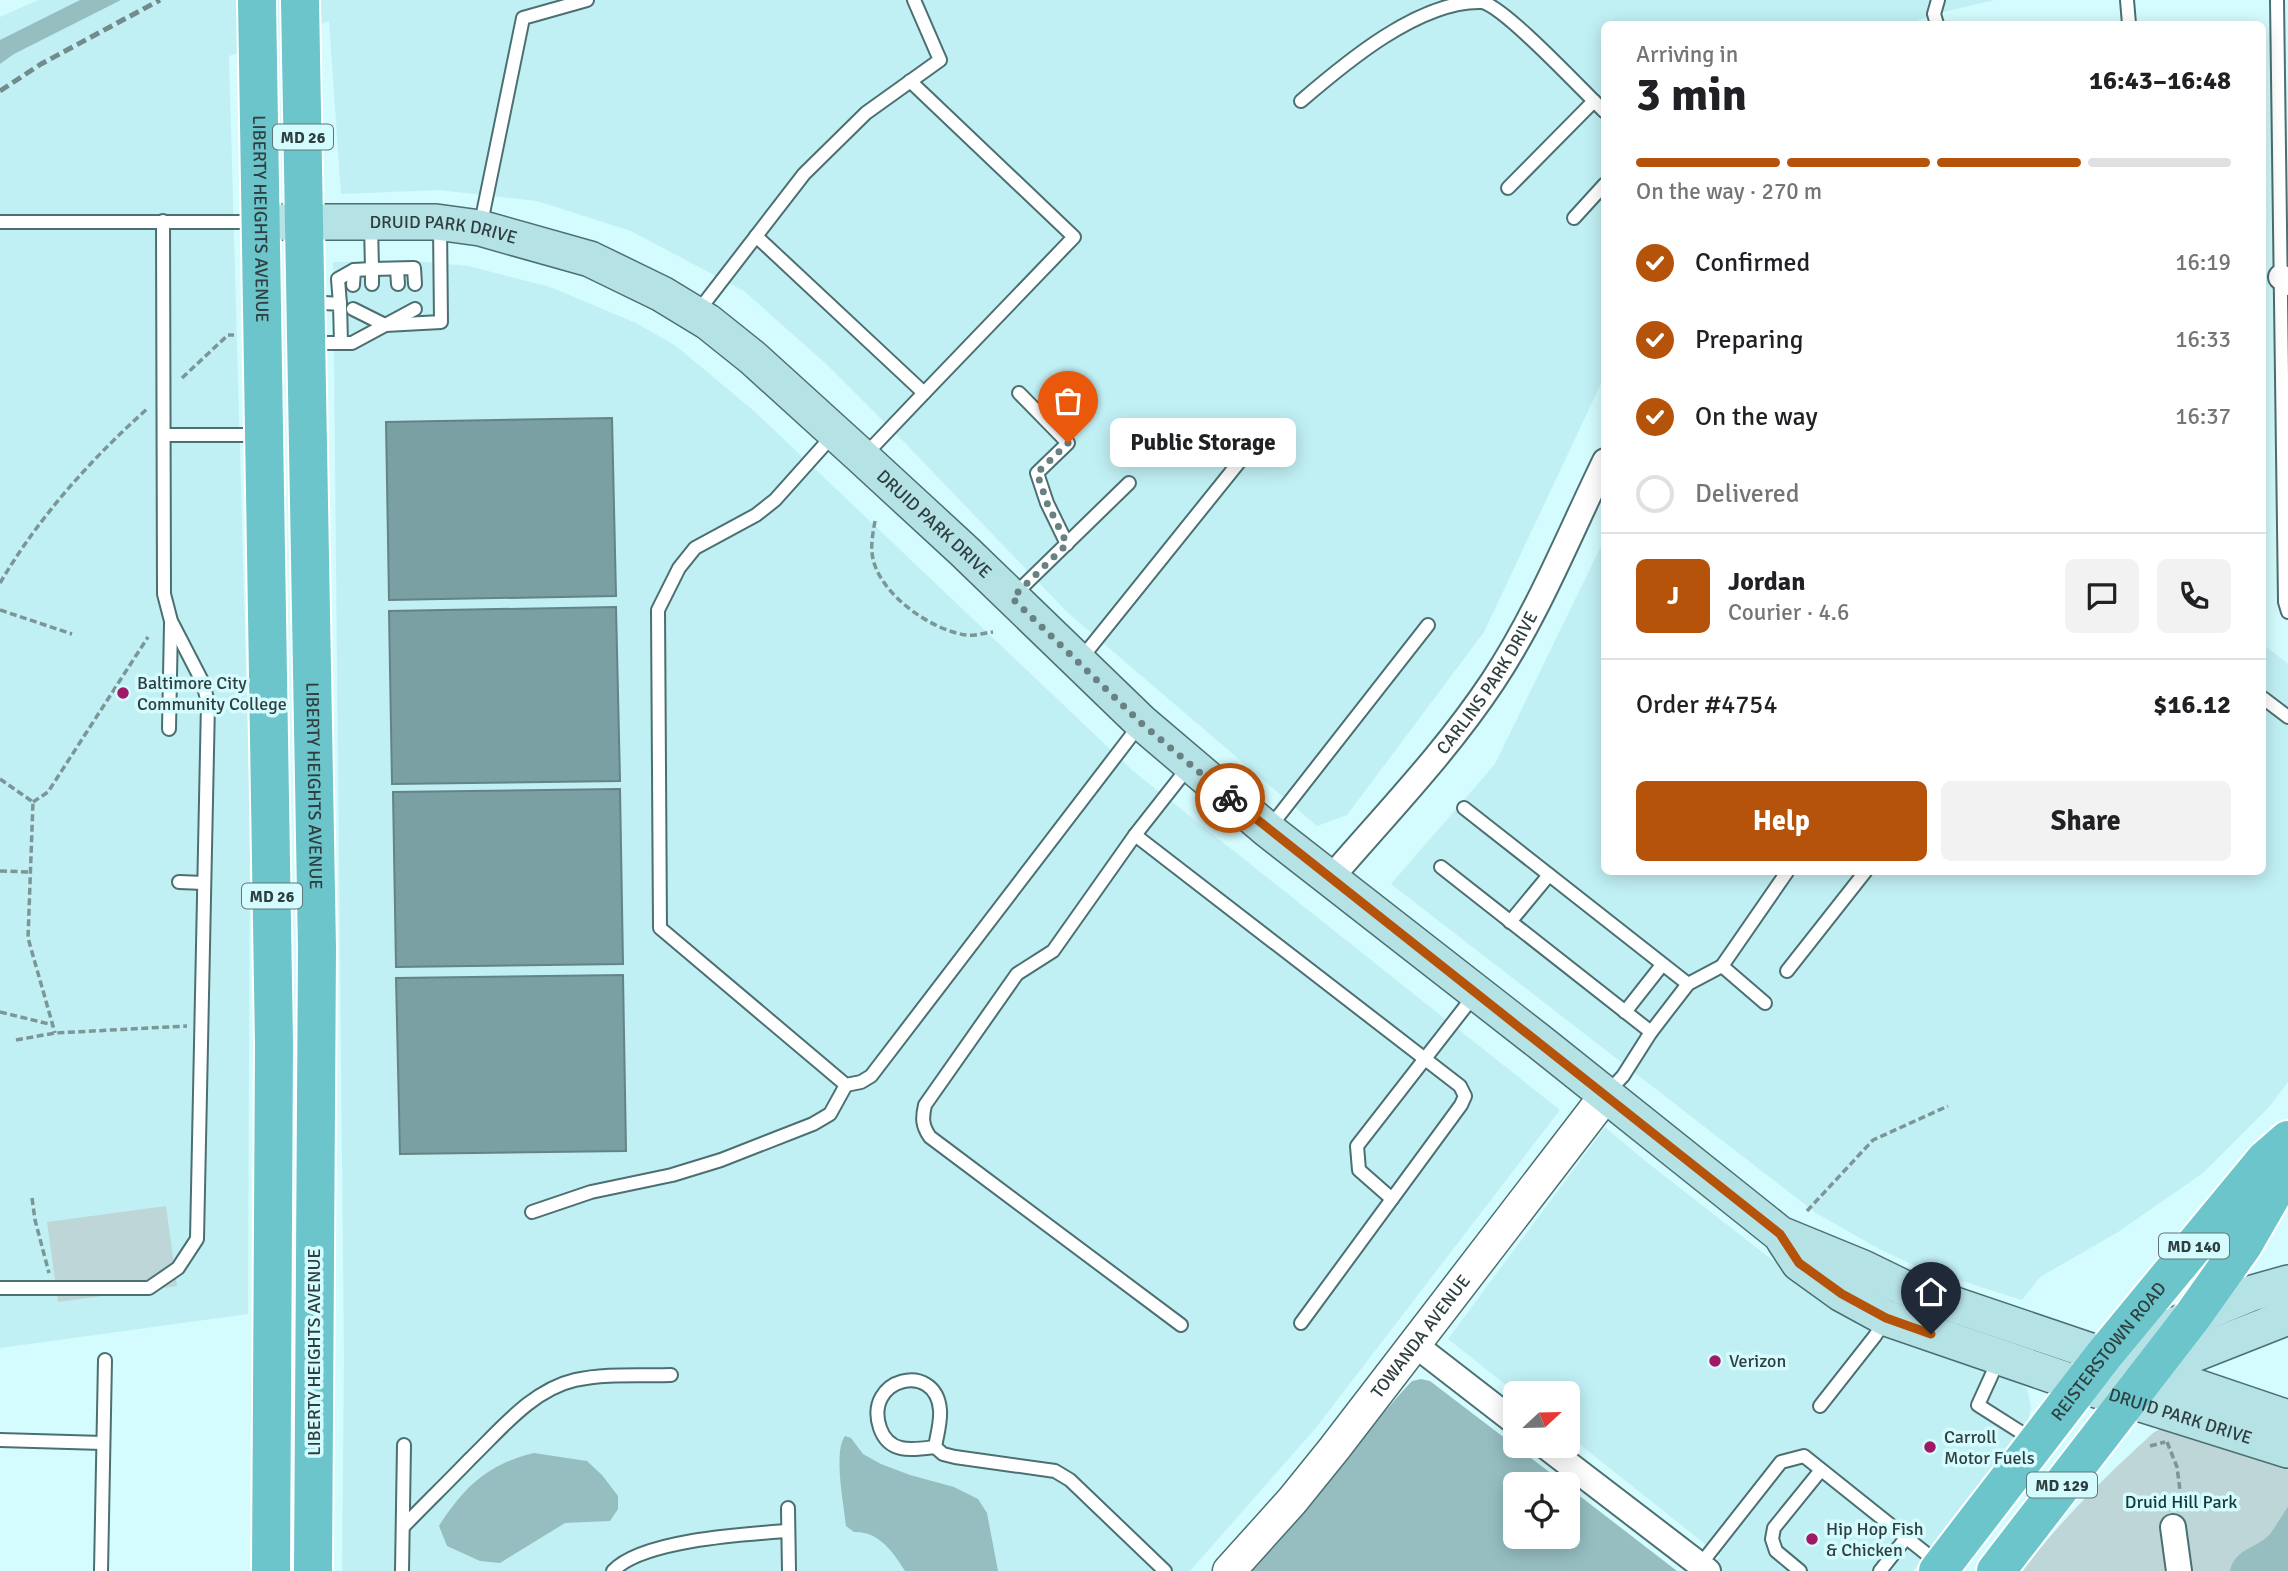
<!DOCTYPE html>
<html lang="en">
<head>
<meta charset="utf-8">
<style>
	body { margin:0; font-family:Signika,sans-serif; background:#f2f2f2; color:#202124; height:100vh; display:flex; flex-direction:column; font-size:26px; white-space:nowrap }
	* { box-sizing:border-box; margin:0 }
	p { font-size:23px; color:#757577 }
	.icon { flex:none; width:38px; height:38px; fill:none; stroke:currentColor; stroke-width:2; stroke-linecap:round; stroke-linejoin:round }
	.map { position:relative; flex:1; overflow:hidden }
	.panel { position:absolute; left:1601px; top:21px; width:665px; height:854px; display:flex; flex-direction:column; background:#fff; border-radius:10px; box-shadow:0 4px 18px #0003 }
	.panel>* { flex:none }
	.needle { width:46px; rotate:68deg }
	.fabs { position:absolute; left:1503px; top:1381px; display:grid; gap:14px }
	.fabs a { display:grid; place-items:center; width:77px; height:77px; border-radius:10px; background:#fff; box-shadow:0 4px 18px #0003; font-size:35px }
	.pin { position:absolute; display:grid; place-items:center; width:60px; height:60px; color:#fff; margin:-72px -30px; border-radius:50% 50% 50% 0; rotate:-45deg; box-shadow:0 0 7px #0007 }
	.pin .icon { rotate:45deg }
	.courier { position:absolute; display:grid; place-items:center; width:70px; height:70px; margin:-35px; border:5px solid #b45309; border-radius:50%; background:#fff; color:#222; box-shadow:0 2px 9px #0007 }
	.bubble { position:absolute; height:49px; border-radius:10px; background:#fff; box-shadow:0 4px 18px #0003; font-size:23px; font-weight:700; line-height:49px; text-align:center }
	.headline em { font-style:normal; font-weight:700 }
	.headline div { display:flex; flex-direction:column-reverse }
	.headline { display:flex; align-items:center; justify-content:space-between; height:119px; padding:0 35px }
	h1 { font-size:46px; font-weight:700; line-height:52px }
	.bar { display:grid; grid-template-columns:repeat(4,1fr); gap:10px 7px; align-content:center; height:84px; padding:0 35px }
	.bar i { height:9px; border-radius:5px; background:#e0e0e0 }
	.bar .active { background:#b45309 }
	.bar p { grid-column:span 4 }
	.line { display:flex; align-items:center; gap:18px; padding:0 35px; border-top:2px solid #e0e0e0 }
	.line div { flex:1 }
	.round { display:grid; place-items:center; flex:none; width:74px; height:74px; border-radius:10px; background:#f2f2f2 }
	ol { padding:0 35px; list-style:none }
	li { display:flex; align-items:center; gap:21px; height:77px }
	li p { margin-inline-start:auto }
	li .icon { padding:7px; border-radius:50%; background:#b45309; color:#fff; stroke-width:4 }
	li:last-child { color:#757577 }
	li i { width:38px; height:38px; border:4px solid #e0e0e0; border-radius:50% }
	.primary-button { display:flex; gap:14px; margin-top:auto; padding:14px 35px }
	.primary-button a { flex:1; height:80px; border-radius:10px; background:#b45309; color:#fff; font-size:28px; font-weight:700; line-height:80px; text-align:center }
	.primary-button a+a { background:#f2f2f2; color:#202124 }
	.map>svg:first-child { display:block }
</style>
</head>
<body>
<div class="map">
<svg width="2288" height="1571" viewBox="0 0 2288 1571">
	<rect width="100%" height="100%" fill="#d4fbfd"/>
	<g fill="#c1f0f4">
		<path d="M 38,0 L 1995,0 L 1934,14 L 1909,24 L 1605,24 L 1605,375 L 1484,632 L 1347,815 L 1317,826 L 1068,613 L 905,443 L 825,363 L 744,291 L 631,231 L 537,201 L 439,190 L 341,194 L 329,21 L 229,56 L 250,812 L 248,1314 L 0,1348 L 0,17 Z"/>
		<path d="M 416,261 L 468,266 L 550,287 L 636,323 L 676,346 L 754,411 L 1133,771 L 1560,1110 L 1315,1429 L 1190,1571 L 342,1571 L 344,1359 L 333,262 Z"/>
		<path d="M 1605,538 L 1605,872 L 2263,872 L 2263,644 L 2288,664 L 2288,1082 L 2269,1107 L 2203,1173 L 2118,1232 L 2040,1277 L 2022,1300 L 1918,1267 L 1881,1250 L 1816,1213 L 1391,884 L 1495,764 Z"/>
		<path d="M 1605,1127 L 1644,1160 L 1843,1315 L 1915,1347 L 2009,1376 L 2027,1389 L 2031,1407 L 2028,1423 L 1913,1571 L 1709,1571 L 1720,1556 L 1568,1435 L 1568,1393 L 1516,1393 L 1448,1339 Z"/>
	</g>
	<g fill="#bed6d8">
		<path d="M 166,1206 L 177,1286 L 58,1302 L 47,1222 Z"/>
		<path d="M 2163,1427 L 2288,1460 L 2288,1571 L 2022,1571 C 2063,1518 2104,1478 2153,1433 Z"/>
	</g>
	<g fill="#96bec1">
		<path d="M 80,0 L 121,0 L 14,54 L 0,64 L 0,40 Z"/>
		<path d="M 1421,1379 L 1430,1381 L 1565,1484 L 1516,1484 L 1516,1536 L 1568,1536 L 1568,1487 L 1677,1571 L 1247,1571 L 1400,1394 L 1412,1381 Z"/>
		<path d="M 845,1436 L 851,1438 L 863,1454 L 881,1464 L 910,1475 L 954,1487 L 978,1499 L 987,1513 L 998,1571 L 905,1571 C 893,1552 879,1531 854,1532 L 846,1526 C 844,1505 833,1452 845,1436 Z"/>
		<path d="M 534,1453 L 587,1461 L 602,1475 L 618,1496 L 618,1509 L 610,1521 L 565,1523 L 500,1563 L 480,1561 L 447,1546 L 439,1526 C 464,1487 488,1464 534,1453 Z"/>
		<path d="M 2288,1507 L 2288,1571 L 2230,1571 C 2235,1548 2256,1549 2269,1535 C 2276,1527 2281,1516 2288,1507 Z"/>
	</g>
	<g fill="#7aa0a3" stroke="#648385" stroke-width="2">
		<path d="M 612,418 L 616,596 L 389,600 L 386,422 Z"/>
		<path d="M 616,607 L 620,781 L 392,784 L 389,611 Z"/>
		<path d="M 620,789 L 623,964 L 396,967 L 393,792 Z"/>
		<path d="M 623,975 L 626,1151 L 400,1154 L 396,978 Z"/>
	</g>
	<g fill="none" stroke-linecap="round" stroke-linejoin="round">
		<defs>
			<g id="service">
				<path d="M 2127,0 L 2129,24"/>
				<path d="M 2277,0 L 2285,602 L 2288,612"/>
				<path d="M 1937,24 L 1934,14 L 1938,0"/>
				<path d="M 1301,101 C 1344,64 1419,0 1482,2 C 1505,7 1583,91 1605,112"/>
				<path d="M 1508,188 L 1594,101"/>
				<path d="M 1574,218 L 1605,184"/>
				<path d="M 0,222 L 256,222"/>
				<path d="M 371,225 L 372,269 L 414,268 L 415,284"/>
				<path d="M 480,228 L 523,18 L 587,0"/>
				<path d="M 756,236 L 924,393 L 1074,237 L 910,81"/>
				<path d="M 397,269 L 398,284"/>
				<path d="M 353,285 L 354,270 L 372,269 L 372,284"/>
				<path d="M 310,302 L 340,304 L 341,343"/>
				<path d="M 340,304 L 338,279 L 354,270"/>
				<path d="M 353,309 L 385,325 L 441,322 L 440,225"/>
				<path d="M 696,314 L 804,174 L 866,113 L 940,60 L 914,0"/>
				<path d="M 311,343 L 352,343 L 415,309"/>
				<path d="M 1019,393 L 1068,443 L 1037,473 L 1047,503 L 1067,544"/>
				<path d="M 834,434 L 775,500 L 756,515 L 695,548 L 679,568 L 658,610 L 660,928 L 846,1085 L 861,1082 L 871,1076 L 1141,723"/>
				<path d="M 164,435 L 259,435"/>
				<path d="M 864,456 L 924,393"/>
				<path d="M 1014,595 L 1129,483"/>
				<path d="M 1080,660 L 1244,456"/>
				<path d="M 2263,698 L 2288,717"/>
				<path d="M 169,729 L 171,624"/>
				<path d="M 1464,808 L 1688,984"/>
				<path d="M 1270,827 L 1428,625"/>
				<path d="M 1135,835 L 1460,1086 L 1465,1096 L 1461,1105 L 1301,1323"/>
				<path d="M 1441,867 L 1651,1032 L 1688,984 L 1722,966 L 1787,872"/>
				<path d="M 179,882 L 204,883"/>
				<path d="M 1510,922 L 1549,875"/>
				<path d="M 1722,966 L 1765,1003"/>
				<path d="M 1787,971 L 1865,872"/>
				<path d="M 1625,1012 L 1662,965"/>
				<path d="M 1608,1092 L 1623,1076 L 1651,1032"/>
				<path d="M 1392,1199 L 1359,1170 L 1357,1146 L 1476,993"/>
				<path d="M 532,1212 L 591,1192 L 672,1175 L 721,1160 L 813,1124 L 830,1114 L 846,1085"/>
				<path d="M 0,1288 L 149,1288 L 178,1268 L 197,1239 L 208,703 L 203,683 L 171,621 L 164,594 L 163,221"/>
				<path d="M 1181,1325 L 930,1137 C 922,1126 922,1118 925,1105 L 1017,974 L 1053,951 L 1135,835 L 1190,765"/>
				<path d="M 1998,1361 L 1978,1405 L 2033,1440"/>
				<path d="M 1820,1406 L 1875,1336 L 1885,1320"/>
				<path d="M 0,1440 L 103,1443"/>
				<path d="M 935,1447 C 937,1435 941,1422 940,1410 C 936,1360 863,1378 880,1428 C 889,1454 912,1450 935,1447 L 943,1454 L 955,1457 L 1055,1471 L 1070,1480 L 1165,1571"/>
				<path d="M 788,1508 L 789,1571"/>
				<path d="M 403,1527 C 425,1504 448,1482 470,1459 C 501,1429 532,1390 575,1380 C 606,1373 640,1376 671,1375"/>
				<path d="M 1700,1565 L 1781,1462 L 1804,1456 L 1938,1563"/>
				<path d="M 101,1571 L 105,1360"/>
				<path d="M 402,1571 L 404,1445"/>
				<path d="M 613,1571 C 642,1540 745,1534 788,1531"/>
				<path d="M 1800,1571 L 1776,1551 L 1772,1539 L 1774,1528 L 1821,1470"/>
				<path d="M 1880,1571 L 1906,1538"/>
			</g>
			<g id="minor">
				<path d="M 2281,277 L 2288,283"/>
				<path id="s1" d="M 1330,879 C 1385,815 1446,752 1493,681 C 1538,613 1569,535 1605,461"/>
				<path d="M 1414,1344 L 1516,1423"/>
				<path d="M 1545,1446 L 1708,1571"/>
				<path d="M 2173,1527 L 2179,1571"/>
			</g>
			<g id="tertiary">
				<path id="s2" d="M 1229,1571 L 1292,1501 L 1334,1449 L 1606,1095"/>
			</g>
			<g id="secondary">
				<path id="s3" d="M 260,222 L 436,222 L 480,228 L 590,259 L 662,294 L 708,322 L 753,358 L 862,457 L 964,551 L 1141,722 L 1268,830 L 1541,1043 L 1780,1234 L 1863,1268 L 1902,1287 L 2288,1418"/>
				<path id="s4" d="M 1784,1240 L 1799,1263 L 1842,1294 L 1886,1318 L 2081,1385 L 2288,1450"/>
				<path d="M 2104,1355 L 2249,1294 L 2288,1283"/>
				<path d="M 2151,1371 L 2288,1317"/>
			</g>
			<g id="primary">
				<path id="s5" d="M 257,0 L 274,1045 L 271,1571"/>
				<path id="s6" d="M 300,0 L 317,949 L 313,1571"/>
				<path id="s7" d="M 1938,1571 L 2104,1355 L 2265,1160 L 2288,1140"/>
				<path d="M 1996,1571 L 2192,1317 L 2243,1245 L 2288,1167"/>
			</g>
		</defs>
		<use href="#service" stroke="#4c6f71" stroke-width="16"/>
		<use href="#minor" stroke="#4c6f71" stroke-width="28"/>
		<use href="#tertiary" stroke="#4c6f71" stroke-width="35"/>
		<use href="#secondary" stroke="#4c6f71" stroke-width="38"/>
		<use href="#primary" stroke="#fff" stroke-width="42"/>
		<g stroke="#7c9698" stroke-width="3.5" stroke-dasharray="7 3.5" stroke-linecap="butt">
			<path d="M 182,378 L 228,335 L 234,335"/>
			<path d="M 875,521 C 873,533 870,546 873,559 C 881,595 931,630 966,635 C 975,636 984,633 993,632"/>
			<path d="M 0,583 C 39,517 90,460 147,409"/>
			<path d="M 0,610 L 72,634"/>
			<path d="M 0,779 L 33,802 L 28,938 L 55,1033"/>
			<path d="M 33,802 L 48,792 L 148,637"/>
			<path d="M 0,871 L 30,872"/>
			<path d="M 0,1012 L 53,1025"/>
			<path d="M 16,1040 L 55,1033 L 187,1026"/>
			<path d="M 32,1198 L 35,1220 L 49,1273"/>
			<path d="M 1807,1211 L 1873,1140 L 1948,1106"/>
			<path d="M 2167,1442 L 2177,1467 L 2182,1506"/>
			<path d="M 2150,1446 L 2165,1442"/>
		</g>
		<use href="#service" stroke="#fff" stroke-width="12"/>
		<use href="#minor" stroke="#fff" stroke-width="24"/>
		<use href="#tertiary" stroke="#fff" stroke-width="32"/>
		<use href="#secondary" stroke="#b5e2e5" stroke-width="35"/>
		<use href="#primary" stroke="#6bc5cb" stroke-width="38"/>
		<path stroke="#728b8c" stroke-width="5" stroke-dasharray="10 5" stroke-linecap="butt" d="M 0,91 L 41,64 L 160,0"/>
	</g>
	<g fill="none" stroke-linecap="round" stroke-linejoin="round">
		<path stroke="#698182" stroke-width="7" stroke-dasharray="0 12.6" d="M 1068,443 L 1037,473 L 1047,503 L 1067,544 L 1012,598 L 1141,723 L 1230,798"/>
		<path stroke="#b45309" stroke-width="9" d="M 1230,798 L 1780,1234 L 1799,1263 L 1842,1294 L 1886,1318 L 1931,1334"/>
	</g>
	<g fill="#a01966" stroke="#d4fbfd" stroke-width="2.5">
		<circle cx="123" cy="693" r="7"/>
		<circle cx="1715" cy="1361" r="7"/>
		<circle cx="1930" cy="1447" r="7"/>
		<circle cx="1812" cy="1539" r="7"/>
	</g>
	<g text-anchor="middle" stroke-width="7" stroke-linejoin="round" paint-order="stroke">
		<g fill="#d4fbfd" stroke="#607779" stroke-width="2">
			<rect x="273" y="124.5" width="60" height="25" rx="5"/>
			<rect x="242" y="883.5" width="60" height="25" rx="5"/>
			<rect x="2159" y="1233.5" width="70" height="25" rx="5"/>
			<rect x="2027" y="1472.5" width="70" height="25" rx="5"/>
		</g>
		<g font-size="16" font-weight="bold" fill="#2f3f40">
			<text x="303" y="143">MD 26</text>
			<text x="272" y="902">MD 26</text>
			<text x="2194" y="1252">MD 140</text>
			<text x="2062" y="1491">MD 129</text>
		</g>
		<g font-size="18" fill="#2f3f40" stroke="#d4fbfd">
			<text dy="6" stroke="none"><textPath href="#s5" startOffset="219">LIBERTY HEIGHTS AVENUE</textPath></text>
			<text dy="6" stroke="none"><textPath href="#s3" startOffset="184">DRUID PARK DRIVE</textPath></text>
			<text dy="6" stroke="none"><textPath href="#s3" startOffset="772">DRUID PARK DRIVE</textPath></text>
			<text dy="6" stroke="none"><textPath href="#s1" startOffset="252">CARLINS PARK DRIVE</textPath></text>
			<text dy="6" stroke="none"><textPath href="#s6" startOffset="786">LIBERTY HEIGHTS AVENUE</textPath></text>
			<text dy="6" stroke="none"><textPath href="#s2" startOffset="303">TOWANDA AVENUE</textPath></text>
			<text transform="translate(314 1352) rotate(-90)" y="6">LIBERTY HEIGHTS AVENUE</text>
			<text dy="6" stroke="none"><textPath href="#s7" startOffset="278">REISTERSTOWN ROAD</textPath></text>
			<text dy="6" stroke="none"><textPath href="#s4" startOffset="441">DRUID PARK DRIVE</textPath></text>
		</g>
		<g font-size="18" fill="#2f3f40" stroke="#d4fbfd" text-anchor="start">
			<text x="137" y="689">Baltimore City<tspan x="137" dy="21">Community College</tspan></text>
			<text x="1729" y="1367">Verizon</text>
			<text x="1944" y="1443">Carroll<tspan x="1944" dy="21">Motor Fuels</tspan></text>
			<text x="1826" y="1535">Hip Hop Fish<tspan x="1826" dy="21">&amp; Chicken</tspan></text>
		</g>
		<g font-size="18" fill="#12393c" stroke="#d4fbfd">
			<text x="2181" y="1508">Druid Hill Park</text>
		</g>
	</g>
</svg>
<div class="fabs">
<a><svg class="needle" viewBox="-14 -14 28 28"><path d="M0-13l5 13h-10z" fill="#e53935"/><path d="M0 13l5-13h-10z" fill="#757577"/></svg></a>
<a><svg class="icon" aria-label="locate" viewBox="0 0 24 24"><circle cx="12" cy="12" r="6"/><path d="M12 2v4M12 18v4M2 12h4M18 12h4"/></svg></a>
</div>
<div class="pin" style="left:1068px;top:443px;background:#ea580c"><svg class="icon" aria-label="bag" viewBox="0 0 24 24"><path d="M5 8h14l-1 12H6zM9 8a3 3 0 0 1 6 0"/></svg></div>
<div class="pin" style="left:1931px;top:1334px;background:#1f2937"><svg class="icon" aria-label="home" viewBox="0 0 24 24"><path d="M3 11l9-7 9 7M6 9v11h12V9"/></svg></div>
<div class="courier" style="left:1230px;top:798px"><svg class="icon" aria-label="bike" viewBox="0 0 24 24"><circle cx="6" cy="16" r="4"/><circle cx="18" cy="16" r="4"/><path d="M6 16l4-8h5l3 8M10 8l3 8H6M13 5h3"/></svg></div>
<div class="bubble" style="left:1110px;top:418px;width:186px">Public Storage</div>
<section class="panel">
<div class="headline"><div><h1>3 min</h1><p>Arriving in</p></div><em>16:43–16:48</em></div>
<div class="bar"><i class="active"></i><i class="active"></i><i class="active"></i><i></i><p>On the way · 270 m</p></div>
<ol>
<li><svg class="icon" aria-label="check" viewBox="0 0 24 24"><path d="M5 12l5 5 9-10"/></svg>Confirmed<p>16:19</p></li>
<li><svg class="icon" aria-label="check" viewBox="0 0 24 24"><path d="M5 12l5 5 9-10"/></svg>Preparing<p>16:33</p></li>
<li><svg class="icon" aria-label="check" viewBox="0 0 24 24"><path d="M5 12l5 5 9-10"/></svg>On the way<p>16:37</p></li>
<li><i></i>Delivered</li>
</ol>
<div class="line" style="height:126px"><b class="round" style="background:#b45309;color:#fff">J</b><div><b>Jordan</b><p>Courier · 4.6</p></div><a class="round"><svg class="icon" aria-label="chat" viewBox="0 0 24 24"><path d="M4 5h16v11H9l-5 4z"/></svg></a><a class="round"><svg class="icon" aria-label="phone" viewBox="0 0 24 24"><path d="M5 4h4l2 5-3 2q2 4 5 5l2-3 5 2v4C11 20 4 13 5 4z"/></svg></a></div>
<div class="line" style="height:91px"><div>Order #4754</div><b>$16.12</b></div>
<div class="primary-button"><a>Help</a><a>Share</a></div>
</section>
</div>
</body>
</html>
